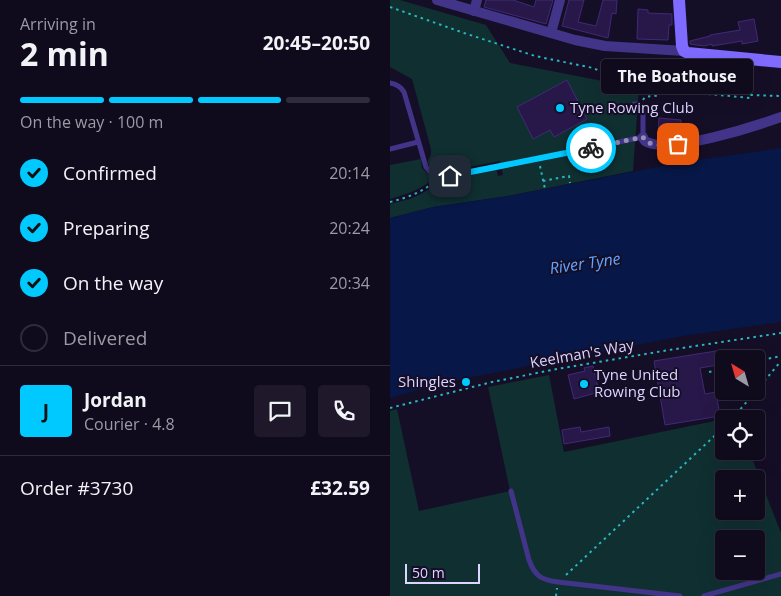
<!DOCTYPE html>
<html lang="en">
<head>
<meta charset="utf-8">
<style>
	body { margin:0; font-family:"Open Sans",sans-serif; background:#1e182a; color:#f1f3f6; height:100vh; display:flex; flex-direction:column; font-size:19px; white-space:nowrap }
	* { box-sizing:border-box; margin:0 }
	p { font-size:16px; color:#9c9aa4 }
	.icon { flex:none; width:28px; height:28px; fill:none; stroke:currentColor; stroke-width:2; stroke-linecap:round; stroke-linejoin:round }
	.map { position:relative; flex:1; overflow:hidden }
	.side { display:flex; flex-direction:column; background:#100a1d; width:390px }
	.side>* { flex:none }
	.needle { width:32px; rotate:323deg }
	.tools { position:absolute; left:325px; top:350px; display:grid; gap:10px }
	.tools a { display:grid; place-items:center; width:50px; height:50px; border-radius:5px; background:#100a1d; box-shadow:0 5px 20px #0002,0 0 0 1px #302b3b; font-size:25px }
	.scale { position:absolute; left:15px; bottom:12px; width:75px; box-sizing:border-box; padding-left:5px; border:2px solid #ddd4ff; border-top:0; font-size:14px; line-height:18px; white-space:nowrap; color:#ddd4ff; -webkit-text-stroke:4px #150e27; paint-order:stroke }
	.pin { position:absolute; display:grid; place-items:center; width:42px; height:42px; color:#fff; margin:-21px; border-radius:10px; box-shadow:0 2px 8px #0006 }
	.courier { position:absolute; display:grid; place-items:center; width:50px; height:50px; margin:-25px; border:4px solid #00c9ff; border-radius:50%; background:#fff; color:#222; box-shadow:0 1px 6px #0007 }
	.bubble { position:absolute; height:35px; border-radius:5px; background:#100a1d; box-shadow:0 5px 20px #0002,0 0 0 1px #302b3b; font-size:16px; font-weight:700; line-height:35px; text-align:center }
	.summary em { font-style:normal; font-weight:700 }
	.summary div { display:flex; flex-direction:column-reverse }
	.summary { display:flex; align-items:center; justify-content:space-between; height:85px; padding:0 20px }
	h1 { font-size:32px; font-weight:700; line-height:38px }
	.bar { display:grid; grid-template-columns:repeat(4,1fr); gap:8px 5px; align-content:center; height:60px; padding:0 20px }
	.bar i { height:6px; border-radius:4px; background:#302b3b }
	.bar .on { background:#00c9ff }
	.bar p { grid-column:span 4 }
	.line { display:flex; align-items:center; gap:12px; padding:0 20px; border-top:1px solid #302b3b }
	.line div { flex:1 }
	.round { display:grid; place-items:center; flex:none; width:52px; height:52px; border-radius:5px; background:#1e182a }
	ol { padding:0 20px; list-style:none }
	li { display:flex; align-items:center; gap:15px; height:55px }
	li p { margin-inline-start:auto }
	li .icon { padding:5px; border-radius:50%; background:#00c9ff; color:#111; stroke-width:4 }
	li:last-child { color:#9c9aa4 }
	li i { width:28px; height:28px; border:2px solid #302b3b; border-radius:50% }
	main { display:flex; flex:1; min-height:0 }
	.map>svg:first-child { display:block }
</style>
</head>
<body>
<main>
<section class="side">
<div class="summary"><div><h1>2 min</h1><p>Arriving in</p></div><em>20:45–20:50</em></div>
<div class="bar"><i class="on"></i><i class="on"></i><i class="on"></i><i></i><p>On the way · 100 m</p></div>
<ol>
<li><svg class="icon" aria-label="check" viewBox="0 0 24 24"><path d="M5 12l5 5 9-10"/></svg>Confirmed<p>20:14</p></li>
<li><svg class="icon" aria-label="check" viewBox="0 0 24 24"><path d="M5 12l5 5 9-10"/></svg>Preparing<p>20:24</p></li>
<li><svg class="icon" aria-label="check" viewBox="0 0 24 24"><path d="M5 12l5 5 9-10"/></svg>On the way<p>20:34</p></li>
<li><i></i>Delivered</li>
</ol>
<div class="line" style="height:90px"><b class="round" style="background:#00c9ff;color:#111">J</b><div><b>Jordan</b><p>Courier · 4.8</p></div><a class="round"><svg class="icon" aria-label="chat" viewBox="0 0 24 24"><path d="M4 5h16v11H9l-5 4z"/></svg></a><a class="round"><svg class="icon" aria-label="phone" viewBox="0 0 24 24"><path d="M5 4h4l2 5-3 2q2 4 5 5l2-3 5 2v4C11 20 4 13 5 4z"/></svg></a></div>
<div class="line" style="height:65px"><div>Order #3730</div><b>£32.59</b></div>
</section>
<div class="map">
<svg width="391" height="596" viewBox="0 0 391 596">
	<rect width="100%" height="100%" fill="#150e27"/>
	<g fill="#102f31" fill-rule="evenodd">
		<path d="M 0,0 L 10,0 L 96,25 L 120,63 L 249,88 L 243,171 L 118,196 L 43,207 L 0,218 L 0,204 L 20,199 L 31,194 L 41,188 L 49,181 L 106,168 L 108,176 L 113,175 L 110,161 L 59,171 C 49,171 44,169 37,163 L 41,154 L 41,149 L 22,79 L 0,67 Z"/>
		<path d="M 31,159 L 32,168 L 43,179 C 31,190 16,194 0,199 L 0,165 Z"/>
		<path d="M 159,375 L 174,452 L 344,417 L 345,419 L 334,419 L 334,451 L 359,451 L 391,533 L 391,596 L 0,596 L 0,411 L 7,409 L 29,511 L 120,491 L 98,387 ZM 334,479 L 366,479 L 366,511 L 334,511 ZM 334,539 L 366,539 L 366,571 L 334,571 Z"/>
	</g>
	<path fill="#071747" d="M 391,148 L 391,322 L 293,336 L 57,382 L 0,398 L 0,218 L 43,207 L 118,196 L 293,162 Z"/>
	<g fill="#281849" stroke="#412977">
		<path d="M 96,0 L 123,0 L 144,7 L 146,0 L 163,0 L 156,24 L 94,7 Z"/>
		<path d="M 179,0 L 194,0 L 188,22 L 206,26 L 213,0 L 227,0 L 226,14 L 222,13 L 218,38 L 172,26 Z"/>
		<path d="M 248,9 L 258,10 L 258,13 L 282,14 L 282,25 L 279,25 L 278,40 L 247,39 Z"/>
		<path d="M 364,19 L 368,41 L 352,44 L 352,41 L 322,46 L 322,44 L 314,46 L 300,44 L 300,41 L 320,36 L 320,35 L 350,30 L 348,22 Z"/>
		<path d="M 177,80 L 197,119 L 164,137 L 160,130 L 143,139 L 127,107 Z"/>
		<path d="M 269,118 L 291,120 L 291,126 L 296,126 L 298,135 L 285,136 L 268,134 Z"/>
		<path d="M 326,351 L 328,365 L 310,368 L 315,394 L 326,392 L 330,416 L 275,425 L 264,361 Z"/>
		<path d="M 203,366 L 209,392 L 184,399 L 178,375 L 195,371 L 194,368 Z"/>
		<path d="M 190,427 L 191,432 L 219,427 L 220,436 L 174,444 L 172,430 Z"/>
	</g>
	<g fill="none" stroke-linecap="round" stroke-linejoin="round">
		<g stroke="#27b8c0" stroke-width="2" stroke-dasharray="2.5 4" stroke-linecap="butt">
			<path d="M 0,7 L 74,33 L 145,56 L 203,68 L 242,85 L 257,88 L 360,98 L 360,95 L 391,96"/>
			<path d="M 275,90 L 277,60"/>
			<path d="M 253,100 L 255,97 C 263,95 269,98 273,90"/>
			<path d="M 150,166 L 155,189"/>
			<path d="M 153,181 L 179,176 L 180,183"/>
			<path d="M 0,202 C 16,198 30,193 43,183"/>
			<path d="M 366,361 L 391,356"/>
			<path d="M 319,372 L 334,369"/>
			<path d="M 366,391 L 391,361"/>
			<path d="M 0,408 L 102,382 L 167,369 L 279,350 L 391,333"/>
			<path d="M 342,419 L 366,391"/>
			<path d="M 176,575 L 334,427"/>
			<path d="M 166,596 L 167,588"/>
		</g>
		<g stroke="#423589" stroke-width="5">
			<path d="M 0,83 C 6,84 11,87 14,92 L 36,167 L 41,173 L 48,177 L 103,168 L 253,137 L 253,110 L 248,104 L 244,104"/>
			<path d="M 0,149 L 28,142"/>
			<path d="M 121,491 L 139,560 C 145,576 151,580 168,582 L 290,596"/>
			<path d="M 314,596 L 391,574"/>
		</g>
		<g stroke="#423589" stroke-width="10">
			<path d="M 47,0 L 185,40 L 215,46 L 294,51"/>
			<path d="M 84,11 L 87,0"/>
			<path d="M 161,33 L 170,0"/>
			<path d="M 253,137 C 254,140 254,141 257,142 C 280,154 366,126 391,117"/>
		</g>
		<path stroke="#7f6bff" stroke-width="12" d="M 289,0 L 292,46 L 294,51 L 298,53 L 391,62"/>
	</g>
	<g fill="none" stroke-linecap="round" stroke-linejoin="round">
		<path stroke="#978fb3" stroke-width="5" stroke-dasharray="0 9" d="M 201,148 L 253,137 C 258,148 277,145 288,144"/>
		<path stroke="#00c9ff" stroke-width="6" d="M 60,176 L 201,148"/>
	</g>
	<g fill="#00c9ff" stroke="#150e27" stroke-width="2">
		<circle cx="170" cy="108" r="5"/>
		<circle cx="76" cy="382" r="5"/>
		<circle cx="194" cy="384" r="5"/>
	</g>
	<g text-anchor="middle" stroke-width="4" stroke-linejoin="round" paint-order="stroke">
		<g font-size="15" fill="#ddd4ff" stroke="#150e27" text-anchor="start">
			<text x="180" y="113">Tyne Rowing Club</text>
			<text x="204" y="380">Tyne United<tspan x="204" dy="17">Rowing Club</tspan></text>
			<text x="66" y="387" text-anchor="end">Shingles</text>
		</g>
		<g font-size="15" fill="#ddd4ff" stroke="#150e27">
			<text transform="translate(192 354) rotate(-10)" y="5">Keelman's Way</text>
		</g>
		<g font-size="16" font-style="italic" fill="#62a5ff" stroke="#150e27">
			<text transform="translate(195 263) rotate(-8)" y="6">River Tyne</text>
		</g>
	</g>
</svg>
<div class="tools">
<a><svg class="needle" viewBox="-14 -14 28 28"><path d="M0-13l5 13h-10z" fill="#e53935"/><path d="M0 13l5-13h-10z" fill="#9c9aa4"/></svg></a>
<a><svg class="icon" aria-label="locate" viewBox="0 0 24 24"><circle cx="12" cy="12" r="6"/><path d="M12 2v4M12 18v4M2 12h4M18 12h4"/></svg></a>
<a>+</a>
<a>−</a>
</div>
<div class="scale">50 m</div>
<div class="pin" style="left:288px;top:144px;background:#ea580c"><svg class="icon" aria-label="bag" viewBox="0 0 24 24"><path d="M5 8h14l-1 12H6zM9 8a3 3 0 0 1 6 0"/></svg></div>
<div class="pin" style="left:60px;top:176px;background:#1f2937"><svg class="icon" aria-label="home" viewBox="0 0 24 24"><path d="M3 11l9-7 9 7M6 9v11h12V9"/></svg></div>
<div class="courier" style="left:201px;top:148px"><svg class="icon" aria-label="bike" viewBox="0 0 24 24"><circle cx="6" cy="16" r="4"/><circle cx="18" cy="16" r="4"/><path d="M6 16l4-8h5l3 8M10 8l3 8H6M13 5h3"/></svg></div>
<div class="bubble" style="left:211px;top:59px;width:152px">The Boathouse</div>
</div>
</main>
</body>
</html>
